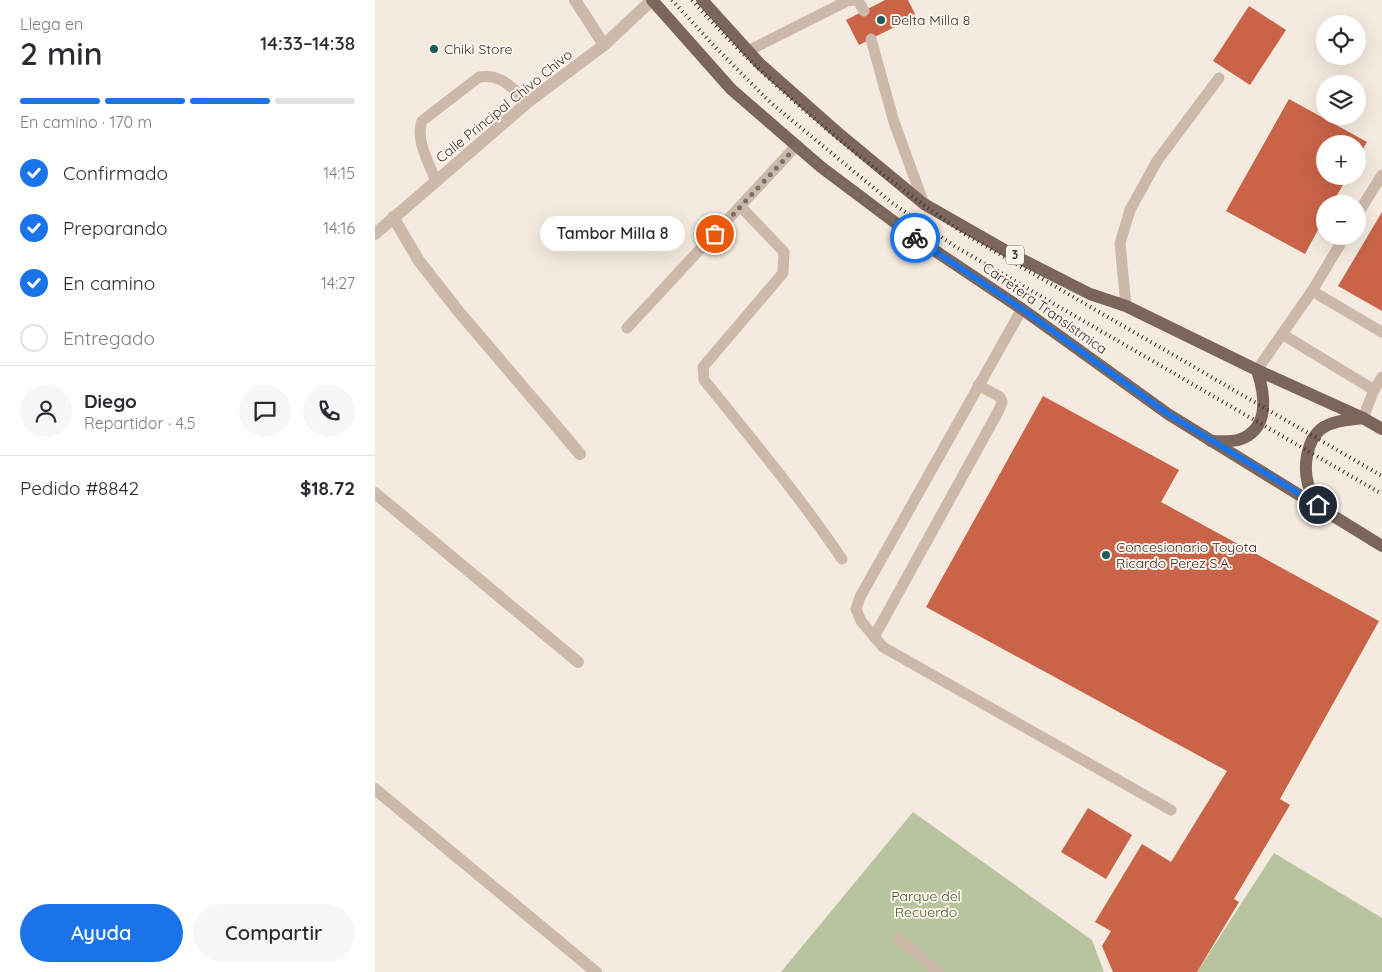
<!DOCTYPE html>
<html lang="es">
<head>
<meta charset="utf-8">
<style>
	body { margin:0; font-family:Quicksand,sans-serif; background:#f7f7f7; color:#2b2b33; height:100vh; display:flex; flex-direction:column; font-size:19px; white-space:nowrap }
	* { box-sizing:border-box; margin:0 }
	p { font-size:16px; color:#7c7c81 }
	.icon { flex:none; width:28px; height:28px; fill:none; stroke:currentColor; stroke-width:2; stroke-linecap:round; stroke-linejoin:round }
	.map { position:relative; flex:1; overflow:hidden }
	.panel { display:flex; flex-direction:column; background:#fff; width:375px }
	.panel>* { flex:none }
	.controls { position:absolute; left:941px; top:15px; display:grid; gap:10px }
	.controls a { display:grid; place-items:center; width:50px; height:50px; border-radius:50%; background:#fff; box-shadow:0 5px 20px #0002; font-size:25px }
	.pin { position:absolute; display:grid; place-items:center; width:42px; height:42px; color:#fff; margin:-21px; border:2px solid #fff; border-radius:50%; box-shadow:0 1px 5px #0007 }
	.courier { position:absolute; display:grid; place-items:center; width:50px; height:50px; margin:-25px; border:4px solid #1a73e8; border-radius:50%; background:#fff; color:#222; box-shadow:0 1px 6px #0007 }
	.bubble { position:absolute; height:35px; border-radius:18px; background:#fff; box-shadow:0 5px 20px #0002; font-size:16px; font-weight:600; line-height:35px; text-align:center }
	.overview em { font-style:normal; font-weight:600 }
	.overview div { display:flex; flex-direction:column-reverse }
	.overview { display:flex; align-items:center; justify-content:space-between; height:85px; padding:0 20px }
	h1 { font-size:32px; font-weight:600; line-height:38px }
	.bar { display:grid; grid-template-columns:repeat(4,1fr); gap:8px 5px; align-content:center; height:60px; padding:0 20px }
	.bar i { height:6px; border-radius:4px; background:#e1e1e2 }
	.bar .current { background:#1a73e8 }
	.bar p { grid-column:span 4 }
	.line { display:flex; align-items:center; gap:12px; padding:0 20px; border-top:1px solid #e1e1e2 }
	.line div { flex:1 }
	.round { display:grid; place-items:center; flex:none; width:52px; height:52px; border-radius:26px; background:#f7f7f7 }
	ol { padding:0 20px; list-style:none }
	li { display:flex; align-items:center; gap:15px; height:55px }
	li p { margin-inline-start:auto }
	li .icon { padding:5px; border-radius:50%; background:#1a73e8; color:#fff; stroke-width:4 }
	li:last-child { color:#7c7c81 }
	li i { width:28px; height:28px; border:2px solid #e1e1e2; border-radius:50% }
	.button { display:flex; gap:10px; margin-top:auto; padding:10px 20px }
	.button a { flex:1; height:58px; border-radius:30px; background:#1a73e8; color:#fff; font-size:20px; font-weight:600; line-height:58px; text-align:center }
	.button a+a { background:#f7f7f7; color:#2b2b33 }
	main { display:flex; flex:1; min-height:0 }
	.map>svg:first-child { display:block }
</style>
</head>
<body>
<main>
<section class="panel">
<div class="overview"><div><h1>2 min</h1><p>Llega en</p></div><em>14:33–14:38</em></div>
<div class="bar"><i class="current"></i><i class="current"></i><i class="current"></i><i></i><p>En camino · 170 m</p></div>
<ol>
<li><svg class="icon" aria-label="check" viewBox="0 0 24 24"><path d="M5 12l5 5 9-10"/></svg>Confirmado<p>14:15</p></li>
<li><svg class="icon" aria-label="check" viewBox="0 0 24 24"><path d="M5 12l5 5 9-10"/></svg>Preparando<p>14:16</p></li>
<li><svg class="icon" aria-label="check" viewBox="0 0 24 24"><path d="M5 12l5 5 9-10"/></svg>En camino<p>14:27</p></li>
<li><i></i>Entregado</li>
</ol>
<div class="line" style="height:90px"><a class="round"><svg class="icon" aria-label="person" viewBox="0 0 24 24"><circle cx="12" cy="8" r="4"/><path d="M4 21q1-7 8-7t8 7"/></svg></a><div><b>Diego</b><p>Repartidor · 4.5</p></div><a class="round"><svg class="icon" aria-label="chat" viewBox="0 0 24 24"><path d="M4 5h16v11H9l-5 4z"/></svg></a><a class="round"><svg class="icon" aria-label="phone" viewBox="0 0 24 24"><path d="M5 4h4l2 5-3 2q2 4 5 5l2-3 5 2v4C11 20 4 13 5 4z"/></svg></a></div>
<div class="line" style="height:65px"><div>Pedido #8842</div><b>$18.72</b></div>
<div class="button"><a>Ayuda</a><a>Compartir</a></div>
</section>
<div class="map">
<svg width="1007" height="972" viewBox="0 0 1007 972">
	<rect width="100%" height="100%" fill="#f4eadf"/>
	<g fill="#b8c49e">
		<path d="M 538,812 L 717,940 L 729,972 L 406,972 Z"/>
		<path d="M 899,853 L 1007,918 L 1007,972 L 822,972 Z"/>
	</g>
	<g fill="#c96448">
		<path d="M 510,0 L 533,0 L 541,16 L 484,45 L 471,20 Z"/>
		<path d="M 874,6 L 911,30 L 875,85 L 838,61 Z"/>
		<path d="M 914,99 L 992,142 L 982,159 L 982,144 L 950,144 L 950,176 L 973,176 L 957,204 L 950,204 L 950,217 L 930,254 L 851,211 Z"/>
		<path d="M 1007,212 L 1007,311 L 963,286 Z"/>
		<path d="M 668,396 L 804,470 L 786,502 L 1004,621 L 905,799 L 915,805 L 859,899 L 864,902 L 822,972 L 738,972 L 727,946 L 736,931 L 720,922 L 767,844 L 796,862 L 852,771 L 551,607 Z"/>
		<path d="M 713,808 L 757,835 L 731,879 L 686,852 Z"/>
	</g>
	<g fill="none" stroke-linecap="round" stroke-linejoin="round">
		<g stroke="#cdb9aa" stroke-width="11">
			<path d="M 479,0 L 484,2 L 489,11"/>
			<path d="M 496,39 L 519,122 L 549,204"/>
			<path d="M 373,51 L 472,1 L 478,0"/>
			<path d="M 61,181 C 54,163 40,140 47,121 L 104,77 C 128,74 136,88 153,102"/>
			<path d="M 366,207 L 409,252 L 408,273 L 328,367 L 329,380 C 376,438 424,496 467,559"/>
			<path d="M 982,215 L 1007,175"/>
			<path d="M 937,291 L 1007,332"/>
			<path d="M 751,306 L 745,243 L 755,210 L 782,161 L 844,78"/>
			<path d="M 647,309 L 485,597 L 481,609 L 486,621 L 508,647 L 796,810"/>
			<path d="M 252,328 L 422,145"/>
			<path d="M 907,334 L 999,390"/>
			<path d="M 882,370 L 937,291 L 970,236"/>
			<path d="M 988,418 L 999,390 L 1007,377"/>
			<path d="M 499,637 L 624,410 L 627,402 L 625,397 L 603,385"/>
			<path d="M 523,938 L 563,972"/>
		</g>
		<g stroke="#cdb9aa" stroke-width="12">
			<path d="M 200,0 L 229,45"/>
			<path d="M 18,217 L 44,261 L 84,312 L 205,454"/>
			<path d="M 0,493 L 203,662"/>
			<path d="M 0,789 L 221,972"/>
		</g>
		<path stroke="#cdb9aa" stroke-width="12" d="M 0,234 L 153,102 L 229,45 L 277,0"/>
		<g stroke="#7c655b" stroke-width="12">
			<path d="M 277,0 L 356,89 L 446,167 L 538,236 L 647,309 L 793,414 L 1007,546"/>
			<path d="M 327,0 L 385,64 L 462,132 L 549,204 L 640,256 L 715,294 L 751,306 L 882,370 L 988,418 L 1007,429"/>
			<path d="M 836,441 C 845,441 855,442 863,440 C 896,430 890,394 882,370"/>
			<path d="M 943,505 C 940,498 935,491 933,484 C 928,466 932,440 946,429 C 958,420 975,420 988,418"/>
		</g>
		<g stroke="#3a2f2a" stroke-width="4" stroke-dasharray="1 4" stroke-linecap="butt">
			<path d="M 297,0 L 342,49 L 396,103 L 517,203 L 581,247 L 1007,494"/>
			<path d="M 317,0 C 396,89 491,165 588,233 L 1007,476"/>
		</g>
	</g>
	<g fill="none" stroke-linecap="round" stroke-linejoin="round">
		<path stroke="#7b7069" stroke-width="5" stroke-dasharray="0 9" d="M 340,234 L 422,146 L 446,167 L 540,238"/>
		<path stroke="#1a73e8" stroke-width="6" d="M 540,238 L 647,309 L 793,414 L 943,505"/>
	</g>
	<g fill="#1e5b5d" stroke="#fbf4ec" stroke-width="2">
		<circle cx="506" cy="20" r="5"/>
		<circle cx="59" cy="49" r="5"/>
		<circle cx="731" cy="555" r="5"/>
	</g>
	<g text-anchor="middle" stroke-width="4" stroke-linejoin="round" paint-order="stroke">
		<rect fill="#fbf4ec" stroke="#746a64" stroke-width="1" x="631" y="245.5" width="18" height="19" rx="4"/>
		<g font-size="12" font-weight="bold" fill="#3a2f2a">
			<text x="640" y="259">3</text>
		</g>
		<g font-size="14" fill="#3a2f2a" stroke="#fbf4ec" text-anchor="start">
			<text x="516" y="25">Delta Milla 8</text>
			<text x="69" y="54">Chiki Store</text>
			<text x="741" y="552">Concesionario Toyota<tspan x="741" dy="16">Ricardo Perez S.A.</tspan></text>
		</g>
		<g font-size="14" fill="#3a2f2a" stroke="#fbf4ec">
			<text transform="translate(129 106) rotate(-39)" y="5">Calle Principal Chivo Chivo</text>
			<text transform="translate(670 308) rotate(35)" y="5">Carretera Transístmica</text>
		</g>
		<g font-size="14" fill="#4a592d" stroke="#fbf4ec">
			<text x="551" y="901">Parque del<tspan x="551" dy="16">Recuerdo</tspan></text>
		</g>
	</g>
</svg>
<div class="controls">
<a><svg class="icon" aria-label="locate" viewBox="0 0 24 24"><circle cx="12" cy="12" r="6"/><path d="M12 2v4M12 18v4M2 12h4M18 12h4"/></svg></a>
<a><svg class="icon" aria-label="layers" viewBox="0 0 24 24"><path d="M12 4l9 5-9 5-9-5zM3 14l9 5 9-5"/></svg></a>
<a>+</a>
<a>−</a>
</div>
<div class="pin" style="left:340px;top:234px;background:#ea580c"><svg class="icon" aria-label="bag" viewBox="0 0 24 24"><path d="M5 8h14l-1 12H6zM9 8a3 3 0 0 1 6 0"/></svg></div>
<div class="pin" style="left:943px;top:505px;background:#1f2937"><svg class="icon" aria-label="home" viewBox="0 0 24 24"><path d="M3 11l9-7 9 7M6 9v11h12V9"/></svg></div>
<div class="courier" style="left:540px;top:238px"><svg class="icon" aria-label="bike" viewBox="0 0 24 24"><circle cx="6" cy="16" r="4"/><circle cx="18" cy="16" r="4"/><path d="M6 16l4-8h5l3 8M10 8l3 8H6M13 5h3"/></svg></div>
<div class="bubble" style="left:165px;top:216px;width:145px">Tambor Milla 8</div>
</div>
</main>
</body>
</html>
